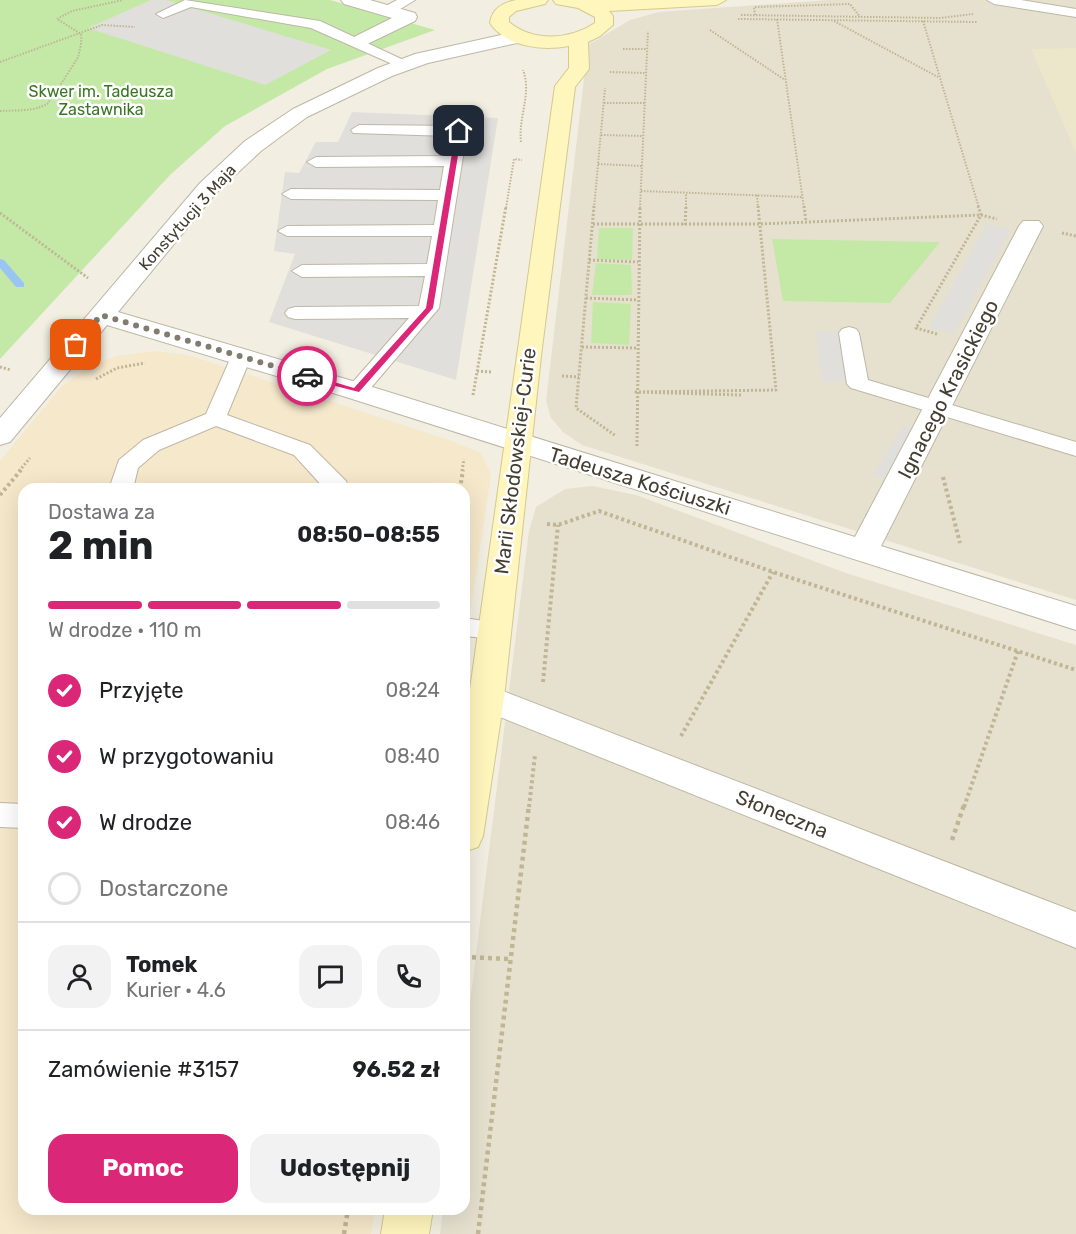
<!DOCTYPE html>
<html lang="pl">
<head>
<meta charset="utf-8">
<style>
	body { margin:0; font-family:Rubik,sans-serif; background:#f2f2f2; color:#202124; height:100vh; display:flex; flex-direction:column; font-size:22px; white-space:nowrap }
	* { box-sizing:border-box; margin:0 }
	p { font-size:20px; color:#757577 }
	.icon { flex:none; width:33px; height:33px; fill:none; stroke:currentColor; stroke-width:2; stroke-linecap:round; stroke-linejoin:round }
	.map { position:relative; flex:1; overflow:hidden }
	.details { position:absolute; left:18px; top:483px; width:452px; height:732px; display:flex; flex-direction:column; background:#fff; border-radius:18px; box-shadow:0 6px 24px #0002 }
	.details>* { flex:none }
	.pin { position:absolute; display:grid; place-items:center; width:51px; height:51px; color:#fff; margin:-26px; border-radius:12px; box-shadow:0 3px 9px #0006 }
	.courier { position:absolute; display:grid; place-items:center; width:60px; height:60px; margin:-30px; border:4px solid #db2777; border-radius:50%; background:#fff; color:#222; box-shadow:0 2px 8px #0007 }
	.summary em { font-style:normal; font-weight:700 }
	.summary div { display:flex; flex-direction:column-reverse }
	.summary { display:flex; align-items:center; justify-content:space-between; height:102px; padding:0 30px }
	h1 { font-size:39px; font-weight:700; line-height:45px }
	.bar { display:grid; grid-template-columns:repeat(4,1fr); gap:9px 6px; align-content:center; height:72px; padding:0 30px }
	.bar i { height:8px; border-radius:4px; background:#e0e0e0 }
	.bar .on { background:#db2777 }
	.bar p { grid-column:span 4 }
	.line { display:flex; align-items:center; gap:15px; padding:0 30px; border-top:2px solid #e0e0e0 }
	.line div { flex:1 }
	.round { display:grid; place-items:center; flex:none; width:63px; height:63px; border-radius:18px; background:#f2f2f2 }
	ol { padding:0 30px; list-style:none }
	li { display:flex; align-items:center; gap:18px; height:66px }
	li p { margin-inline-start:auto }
	li .icon { padding:6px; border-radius:50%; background:#db2777; color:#fff; stroke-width:4 }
	li:last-child { color:#757577 }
	li i { width:33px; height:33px; border:3px solid #e0e0e0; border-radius:50% }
	.primary-button { display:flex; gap:12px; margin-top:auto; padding:12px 30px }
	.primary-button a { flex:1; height:69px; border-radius:18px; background:#db2777; color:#fff; font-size:24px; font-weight:700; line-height:69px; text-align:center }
	.primary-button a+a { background:#f2f2f2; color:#202124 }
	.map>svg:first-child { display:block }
</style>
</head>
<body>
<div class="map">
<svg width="1076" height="1234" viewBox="0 0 1076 1234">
	<rect width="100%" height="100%" fill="#f2eee1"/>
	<g fill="#e6e1cf">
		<path d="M 828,0 L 1076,0 L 1076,600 L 582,445 L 563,432 L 551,418 L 546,401 L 588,45 L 630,20 L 659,12 Z"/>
		<path d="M 592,486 L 636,495 L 846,573 L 1076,645 L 1076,1234 L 440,1234 L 443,1209 L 464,1209 L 464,1050 L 529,531 L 536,507 L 565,489 Z"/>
	</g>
	<path fill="#f6e8ca" d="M 154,351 L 188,355 L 446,439 L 481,453 L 491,474 L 464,653 L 464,489 L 24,489 L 24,1209 L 375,1209 L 371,1234 L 0,1234 L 0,461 L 61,387 L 88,367 L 117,356 Z"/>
	<path fill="#ece6ca" d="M 1076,48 L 1076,153 L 1031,49 Z"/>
	<g fill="#c4e9a7">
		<path d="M 0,0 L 330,0 L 435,30 L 327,69 L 225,126 L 170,175 L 0,359 Z"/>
		<path d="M 599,228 L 633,228 L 632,260 L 597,259 Z"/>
		<path d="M 772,239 L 940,242 L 890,303 L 783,301 Z"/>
		<path d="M 596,263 L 631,265 L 632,295 L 592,295 Z"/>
		<path d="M 593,302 L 631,304 L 629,345 L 591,343 Z"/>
	</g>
	<g fill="#e1dfdb">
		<path d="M 151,0 L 166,0 L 331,50 L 265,85 L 88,28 Z"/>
		<path d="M 352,112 L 498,118 L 456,380 L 269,322 L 295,254 L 274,251 L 285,172 L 299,173 L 316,142 L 338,142 Z"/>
		<path d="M 987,224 L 1011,229 L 954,334 L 929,328 Z"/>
		<path d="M 816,331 L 840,332 L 847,382 L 822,381 Z"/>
		<path d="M 903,426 L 918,430 L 889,480 L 873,475 Z"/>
	</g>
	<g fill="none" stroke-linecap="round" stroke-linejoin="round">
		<path fill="#99c5f3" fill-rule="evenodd" d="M 0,259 L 4,260 L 24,283 L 24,287 L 16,287 L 0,268 Z"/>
		<defs>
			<g id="lane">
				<path d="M 185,0 L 320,21 L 412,64 L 409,67 L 399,67 L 311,28 L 191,7 L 163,18 L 156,14 Z"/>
				<path d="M 397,0 L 415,0 L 392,14 L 382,14 L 382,8 Z"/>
				<path d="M 987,0 L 1021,0 L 1076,9 L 1076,17 L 994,4 Z"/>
				<path d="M 359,125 L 459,126 L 467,131 L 439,308 L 364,396 L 348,396 L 345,391 L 409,318 L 295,319 L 288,317 L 285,313 L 288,309 L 295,307 L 419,306 L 425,276 L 302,277 L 292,271 L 302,265 L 427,264 L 432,236 L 287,236 L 278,231 L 287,226 L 434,225 L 438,200 L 291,199 L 282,194 L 291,189 L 440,190 L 444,166 L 316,167 L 307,162 L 316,157 L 446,156 L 450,136 L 353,133 L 351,130 Z"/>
				<path d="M 849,327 L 856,329 L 859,333 L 868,380 L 1076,442 L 1076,456 L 851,388 L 847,384 L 839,333 L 842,329 Z"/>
				<path d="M 241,351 L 248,353 L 251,357 L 227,415 L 310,445 L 346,481 L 349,489 L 325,489 L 294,455 L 216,426 L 159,450 L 138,468 L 133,489 L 109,489 L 119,460 L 143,440 L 206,414 L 231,357 L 234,353 Z"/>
				<path d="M 464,618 L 504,624 L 508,630 L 504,636 L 495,639 L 464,636 Z"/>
				<path d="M 0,803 L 24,804 L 24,828 L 0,827 Z"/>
			</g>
			<g id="street">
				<path d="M 341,0 L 370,0 L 415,13 L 417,17 L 415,21 L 359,48 L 349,42 L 352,38 L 392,18 L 344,4 Z"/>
				<path d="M 519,31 L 529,37 L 526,41 L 428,63 L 392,76 L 307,117 L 261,151 L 216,193 L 118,312 L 366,385 L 855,537 L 1019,226 L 1023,221 L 1039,221 L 1043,226 L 881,546 L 1076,606 L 1076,630 L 346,397 L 107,325 L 10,442 L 0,445 L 0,418 L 200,183 L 245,141 L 293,109 L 378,68 L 415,54 Z"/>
				<path d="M 487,685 L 1076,912 L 1076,948 L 475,707 L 470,698 L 475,689 Z"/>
			</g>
			<g id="secondary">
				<path d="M 516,0 L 548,0 L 545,4 L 516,11 L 509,17 L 509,22 C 533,42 569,40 595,23 L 595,17 L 578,8 L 556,4 L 553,0 L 726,0 L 717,5 L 609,11 L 613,16 L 613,25 L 600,36 L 588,42 L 589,69 L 575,87 L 541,356 L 504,698 L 483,836 L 478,847 L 464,852 L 464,732 L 555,86 L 569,68 L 569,46 C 542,51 506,47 490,23 C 492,8 503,3 516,0 Z"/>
				<path d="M 385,1209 L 433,1209 L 429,1234 L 381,1234 Z"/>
			</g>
		</defs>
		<use href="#lane" stroke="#bdb7a4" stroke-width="2"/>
		<use href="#street" stroke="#bdb7a4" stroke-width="2"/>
		<use href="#secondary" stroke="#d4c98e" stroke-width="2"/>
		<g stroke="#c0b594" stroke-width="2" stroke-dasharray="1.5 1.5" stroke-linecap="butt">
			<path d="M 741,15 L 940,18 L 973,14"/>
			<path d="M 755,15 L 754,7 L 850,4 L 860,17"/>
			<path d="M 738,19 L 977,22"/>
			<path d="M 777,19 L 804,208"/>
			<path d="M 834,21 L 938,77"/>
			<path d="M 923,21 L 979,208"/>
			<path d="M 710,30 L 785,80"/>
			<path d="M 623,49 L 647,49"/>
			<path d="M 0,62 L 102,25 L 135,27"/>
			<path d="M 610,72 L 645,73"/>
			<path d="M 604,103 L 645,103"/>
			<path d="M 0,111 C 15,110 33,112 47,104 C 49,103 76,61 78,57 C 80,50 82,42 81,34 L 57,19 L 72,11 L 123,0"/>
			<path d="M 601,135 L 643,136"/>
			<path d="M 521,142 C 518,117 532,94 523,70"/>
			<path d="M 598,164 L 642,166"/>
			<path d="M 641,191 L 802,197"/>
			<path d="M 757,195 L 758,208"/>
			<path d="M 506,208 L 514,159 L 522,160"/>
			<path d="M 594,208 L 605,88"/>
			<path d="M 640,208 L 648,31"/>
			<path d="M 686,208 L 686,193"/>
		</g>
		<g stroke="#c0b594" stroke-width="3" stroke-dasharray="2 2" stroke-linecap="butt">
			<path d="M 594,206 L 576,408 L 616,436"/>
			<path d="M 804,206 L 806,222"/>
			<path d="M 0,213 L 88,278"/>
			<path d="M 593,224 L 759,224 L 981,215 L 997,219"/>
			<path d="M 685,225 L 686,206"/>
			<path d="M 1062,233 L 1076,236"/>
			<path d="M 589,260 L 638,262"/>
			<path d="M 586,298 L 638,300"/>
			<path d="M 937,334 L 916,328 L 981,215 L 978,206"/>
			<path d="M 582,347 L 637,348"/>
			<path d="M 0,367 L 11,370"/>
			<path d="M 477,371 L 492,372"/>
			<path d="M 562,376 L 579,377"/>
			<path d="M 96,379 L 117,368 L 145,363"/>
			<path d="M 473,395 L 506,206"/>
			<path d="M 741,395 L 636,392 L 776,390 L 758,206"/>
			<path d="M 637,446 L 640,206"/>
			<path d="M 19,471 L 30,458"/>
			<path d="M 462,471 L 464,459"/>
		</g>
		<g stroke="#c0b594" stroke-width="4" stroke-dasharray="3 3" stroke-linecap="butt">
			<path d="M 943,477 L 960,543"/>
			<path d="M 460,489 L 463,470"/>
			<path d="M 0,495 L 21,470"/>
			<path d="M 547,524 L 558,525 L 599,511 L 773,572 L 1076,670"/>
			<path d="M 543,682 L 558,525"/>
			<path d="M 681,736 L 773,572"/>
			<path d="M 529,807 L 535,755"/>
			<path d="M 964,807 L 1018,651"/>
		</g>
		<g stroke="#c0b594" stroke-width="4.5" stroke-dasharray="4 4" stroke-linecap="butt">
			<path d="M 952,840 L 964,805"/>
			<path d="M 464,957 L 510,959"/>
			<path d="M 344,1234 L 348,1209"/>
			<path d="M 478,1234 L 529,805"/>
		</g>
		<use href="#lane" fill="#fff" fill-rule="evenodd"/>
		<use href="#street" fill="#fff" fill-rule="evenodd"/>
		<use href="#secondary" fill="#fff6be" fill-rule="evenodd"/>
	</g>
	<path fill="#db2777" d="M 456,129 L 462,131 L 433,308 L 359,392 L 304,378 L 307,374 L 354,388 L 426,308 Z"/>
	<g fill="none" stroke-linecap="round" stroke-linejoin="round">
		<path stroke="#807c6f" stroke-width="6" stroke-dasharray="0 10.8" d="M 76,345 L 101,315 L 307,376"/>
	</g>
	<g text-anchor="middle" stroke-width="5" stroke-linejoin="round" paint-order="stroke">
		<g font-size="16" fill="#3a7624" stroke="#fff">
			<text x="101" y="97">Skwer im. Tadeusza<tspan x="101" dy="18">Zastawnika</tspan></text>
		</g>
		<g font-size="16" fill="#433e32" stroke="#fff">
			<text transform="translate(187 217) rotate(-48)" y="6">Konstytucji 3 Maja</text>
		</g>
		<g font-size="20" fill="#433e32" stroke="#fff">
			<text transform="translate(948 389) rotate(-63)" y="7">Ignacego Krasickiego</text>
			<text transform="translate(515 461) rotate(-83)" y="7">Marii Skłodowskiej-Curie</text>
			<text transform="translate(640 481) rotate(17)" y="7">Tadeusza Kościuszki</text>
			<text transform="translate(782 814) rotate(22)" y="7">Słoneczna</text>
		</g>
	</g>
</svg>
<div class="pin" style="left:76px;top:345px;background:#ea580c"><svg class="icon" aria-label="bag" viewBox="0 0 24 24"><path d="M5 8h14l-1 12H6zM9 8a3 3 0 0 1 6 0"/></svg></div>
<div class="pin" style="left:459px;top:131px;background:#1f2937"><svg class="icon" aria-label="home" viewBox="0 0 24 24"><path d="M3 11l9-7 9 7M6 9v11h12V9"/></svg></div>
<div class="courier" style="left:307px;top:376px"><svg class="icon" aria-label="car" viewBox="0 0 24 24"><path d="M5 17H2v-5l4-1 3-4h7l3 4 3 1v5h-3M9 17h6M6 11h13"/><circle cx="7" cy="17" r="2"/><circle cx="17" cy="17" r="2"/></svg></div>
<section class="details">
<div class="summary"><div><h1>2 min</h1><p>Dostawa za</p></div><em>08:50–08:55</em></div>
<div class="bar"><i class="on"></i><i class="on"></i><i class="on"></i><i></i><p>W drodze · 110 m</p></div>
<ol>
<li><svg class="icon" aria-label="check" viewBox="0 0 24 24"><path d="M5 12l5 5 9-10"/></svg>Przyjęte<p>08:24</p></li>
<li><svg class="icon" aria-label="check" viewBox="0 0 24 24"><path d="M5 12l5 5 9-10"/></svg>W przygotowaniu<p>08:40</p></li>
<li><svg class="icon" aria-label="check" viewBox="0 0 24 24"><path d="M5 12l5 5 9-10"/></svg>W drodze<p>08:46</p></li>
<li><i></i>Dostarczone</li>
</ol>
<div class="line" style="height:108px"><a class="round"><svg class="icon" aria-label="person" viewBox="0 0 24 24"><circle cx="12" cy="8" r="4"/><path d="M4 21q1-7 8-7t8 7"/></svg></a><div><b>Tomek</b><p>Kurier · 4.6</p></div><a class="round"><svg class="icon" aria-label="chat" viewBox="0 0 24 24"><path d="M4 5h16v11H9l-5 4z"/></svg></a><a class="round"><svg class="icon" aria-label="phone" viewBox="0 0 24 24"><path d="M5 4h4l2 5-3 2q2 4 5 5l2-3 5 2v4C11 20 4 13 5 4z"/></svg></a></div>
<div class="line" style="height:78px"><div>Zamówienie #3157</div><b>96.52 zł</b></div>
<div class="primary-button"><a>Pomoc</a><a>Udostępnij</a></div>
</section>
</div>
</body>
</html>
